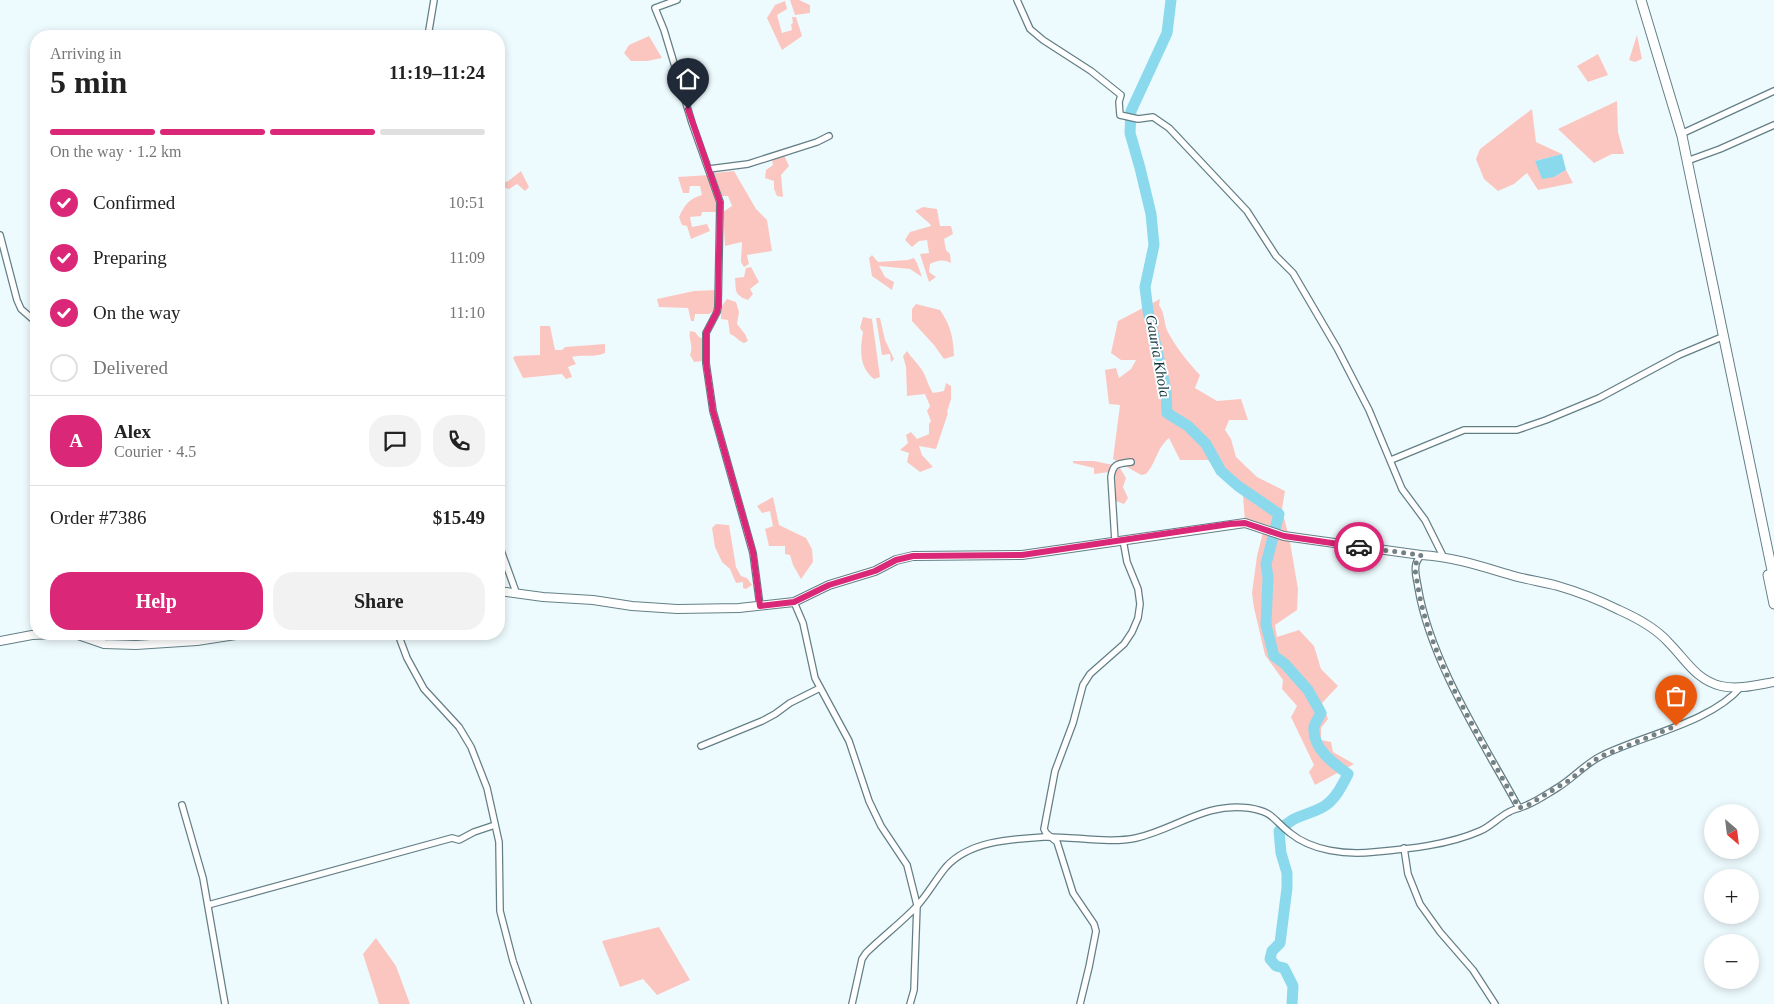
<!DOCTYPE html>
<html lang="en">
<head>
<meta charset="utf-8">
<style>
	body { margin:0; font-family:Georgia,serif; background:#f2f2f2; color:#222; height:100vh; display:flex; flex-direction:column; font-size:19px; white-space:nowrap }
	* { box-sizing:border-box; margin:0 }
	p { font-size:16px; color:#767676 }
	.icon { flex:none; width:28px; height:28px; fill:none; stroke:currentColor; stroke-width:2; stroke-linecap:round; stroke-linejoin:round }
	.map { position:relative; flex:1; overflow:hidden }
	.drawer { position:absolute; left:30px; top:30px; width:475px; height:610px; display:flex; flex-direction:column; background:#fff; border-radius:20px; box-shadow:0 2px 8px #0003 }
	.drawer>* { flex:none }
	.needle { width:32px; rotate:152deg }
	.buttons { position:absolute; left:1704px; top:804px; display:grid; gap:10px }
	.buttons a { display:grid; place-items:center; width:55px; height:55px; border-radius:50%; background:#fff; box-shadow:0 2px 8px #0003; font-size:25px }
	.pin { position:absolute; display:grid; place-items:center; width:42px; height:42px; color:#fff; margin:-51px -21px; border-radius:50% 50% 50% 0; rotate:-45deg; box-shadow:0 0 5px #0007 }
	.pin .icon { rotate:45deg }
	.courier { position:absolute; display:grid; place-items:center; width:50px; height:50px; margin:-25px; border:4px solid #db2777; border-radius:50%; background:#fff; color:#222; box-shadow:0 1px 6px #0007 }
	.headline em { font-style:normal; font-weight:800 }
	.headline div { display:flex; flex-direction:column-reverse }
	.headline { display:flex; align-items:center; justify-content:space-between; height:85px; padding:0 20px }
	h1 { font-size:32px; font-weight:800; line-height:38px }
	.bar { display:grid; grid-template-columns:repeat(4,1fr); gap:8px 5px; align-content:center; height:60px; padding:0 20px }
	.bar i { height:6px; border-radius:4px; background:#e0e0e0 }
	.bar .active { background:#db2777 }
	.bar p { grid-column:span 4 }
	.line { display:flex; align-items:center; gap:12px; padding:0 20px; border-top:1px solid #e0e0e0 }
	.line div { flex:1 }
	.round { display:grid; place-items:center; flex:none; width:52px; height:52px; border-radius:20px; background:#f2f2f2 }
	ol { padding:0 20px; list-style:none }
	li { display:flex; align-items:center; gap:15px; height:55px }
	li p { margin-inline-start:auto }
	li .icon { padding:5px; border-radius:50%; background:#db2777; color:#fff; stroke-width:4 }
	li:last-child { color:#767676 }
	li i { width:28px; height:28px; border:2px solid #e0e0e0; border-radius:50% }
	.action { display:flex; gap:10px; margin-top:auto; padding:10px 20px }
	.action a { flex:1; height:58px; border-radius:20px; background:#db2777; color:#fff; font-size:20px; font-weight:800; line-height:58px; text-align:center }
	.action a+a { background:#f2f2f2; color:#222 }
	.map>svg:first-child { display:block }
</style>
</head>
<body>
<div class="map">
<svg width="1774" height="1004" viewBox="0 0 1774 1004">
	<rect width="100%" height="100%" fill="#eefbfe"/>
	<g fill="#fcc6c0">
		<path d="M 790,0 L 799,0 L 810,5 L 810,13 L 795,15 Z"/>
		<path d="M 785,1 L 787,9 L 777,15 L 782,33 L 792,30 L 791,24 L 793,23 L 792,17 L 796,17 L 802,36 L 782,50 L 767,18 L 775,5 Z"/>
		<path d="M 1637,35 L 1642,59 L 1635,62 L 1629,60 Z"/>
		<path d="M 649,36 L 662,58 L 647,61 L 631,61 L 624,53 L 629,45 Z"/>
		<path d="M 1598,54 L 1608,75 L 1588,82 L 1577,66 Z"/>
		<path d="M 1617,101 L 1618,132 L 1624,154 L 1612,154 L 1594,163 L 1558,129 Z"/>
		<path d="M 1532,109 L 1536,142 L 1562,154 L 1535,161 L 1554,177 L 1566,170 L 1573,183 L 1538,190 L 1527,173 L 1514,184 L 1498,191 L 1484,179 L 1476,159 L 1480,149 Z"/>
		<path d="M 784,155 L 789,166 L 781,175 L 783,197 L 777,196 L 774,189 L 774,181 L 765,178 L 766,170 L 773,165 L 772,159 Z"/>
		<path d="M 521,171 L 529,187 L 525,191 L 517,184 L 509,189 L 499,186 L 499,180 L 507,182 Z"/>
		<path d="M 734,171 L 756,209 L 767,220 L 772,251 L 747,255 L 749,264 L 744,267 L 741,262 L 742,242 L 725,246 L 723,212 L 732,206 L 728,196 L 721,196 L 714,173 Z"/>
		<path d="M 709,175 L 718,203 L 717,212 L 702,212 L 701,216 L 690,217 L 692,227 L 707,224 L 710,231 L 691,239 L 687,226 L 682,225 L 679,217 C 685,204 689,199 702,195 L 700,186 L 690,186 L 689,193 L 683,193 L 678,177 Z"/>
		<path d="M 923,207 L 937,209 L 940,226 L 951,226 L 953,234 L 944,239 L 946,250 L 950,254 L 951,263 C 944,259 938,260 930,264 L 929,272 L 936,277 L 929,282 L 920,254 L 929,253 L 927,240 L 919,241 L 912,247 L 905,240 L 910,232 L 931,226 L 930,224 L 915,211 Z"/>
		<path d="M 872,255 L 878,262 L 908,260 L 914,258 L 917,263 L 922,277 L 910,269 L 879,266 L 885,277 L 894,282 L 892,290 L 872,276 L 869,258 Z"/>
		<path d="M 751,267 L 759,282 L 750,289 L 753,294 L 748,300 C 734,295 736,291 735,278 L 744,277 L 746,268 Z"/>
		<path d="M 716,290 L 714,311 L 709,314 L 695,314 L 694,321 L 691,321 L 688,308 L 659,307 L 657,299 L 694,291 Z"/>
		<path d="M 727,299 L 736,302 L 739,312 L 737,324 L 745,334 L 748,341 L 744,343 C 738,341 736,336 730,334 L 728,320 L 721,319 L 721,307 Z"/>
		<path d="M 1160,299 L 1159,305 C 1166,315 1163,324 1169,334 C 1177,349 1189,363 1200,375 L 1195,388 L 1217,401 L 1241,399 L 1248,420 L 1229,420 L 1225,430 L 1231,439 L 1236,457 L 1257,477 L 1285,491 L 1282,509 L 1290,542 L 1298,589 L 1297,610 L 1275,625 L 1277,637 L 1299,630 L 1314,646 L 1321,669 L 1338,686 L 1322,703 L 1328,719 L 1321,728 L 1321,740 L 1331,742 L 1333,752 L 1354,764 L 1315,785 L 1309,772 L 1314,765 L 1291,717 L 1297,706 L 1282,689 L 1283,680 L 1265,655 L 1254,608 L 1252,593 L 1257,556 L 1264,528 L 1245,523 L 1243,495 L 1208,460 L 1180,460 L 1169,438 C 1156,449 1157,462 1146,474 L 1141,475 L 1113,459 L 1120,405 L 1109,404 L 1105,370 L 1116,368 L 1119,378 L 1131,369 L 1136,360 L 1121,360 L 1111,353 L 1118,321 Z"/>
		<path d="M 916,304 L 940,310 C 951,326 953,337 954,356 L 944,359 L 934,345 L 912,321 L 912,309 Z"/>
		<path d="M 863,317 L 872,319 L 880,377 L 874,379 C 859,367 860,350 863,332 L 860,328 Z"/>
		<path d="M 876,318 L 880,318 L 885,340 L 894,359 L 891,362 L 890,354 L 882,355 Z"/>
		<path d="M 540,326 L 550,326 L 555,350 L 562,350 L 565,347 L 605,344 L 605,353 C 594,358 583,354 572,357 L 576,364 L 568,367 L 572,377 L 566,379 L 562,374 L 523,378 L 513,358 L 515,356 L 540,355 Z"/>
		<path d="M 690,331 L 695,332 L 699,337 L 704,339 L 703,361 L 694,362 L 690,355 C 694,345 688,341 690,331 Z"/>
		<path d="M 907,351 C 911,357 918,364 922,370 C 927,378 928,386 933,393 L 944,391 L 946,383 L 951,386 L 951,399 L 947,412 L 948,413 L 936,449 L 919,446 L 922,455 L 933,467 L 920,472 L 907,462 L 909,453 L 900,450 L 908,443 L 906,435 L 911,432 L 917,439 L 929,434 L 929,424 L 931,421 L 927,411 L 930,406 L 925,394 L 907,396 L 906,367 L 903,356 Z"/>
		<path d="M 1073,461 L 1094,461 L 1113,465 L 1109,472 L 1094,474 L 1094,468 L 1073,463 Z"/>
		<path d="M 1120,468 L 1126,478 L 1123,487 L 1128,498 L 1124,504 L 1116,501 L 1115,471 Z"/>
		<path d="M 773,497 L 779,525 L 806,538 L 812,549 L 813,562 L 801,579 L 793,565 L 790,555 L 785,554 L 785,546 L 769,546 L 765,529 L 773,526 L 770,511 L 762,513 L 757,506 Z"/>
		<path d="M 716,524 L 729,525 L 736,567 L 741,576 L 747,578 L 752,585 L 746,589 L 743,588 L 743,582 L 736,583 L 730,569 L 722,562 L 715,547 L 712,528 Z"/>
		<path d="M 659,927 L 690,980 L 657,995 L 643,979 L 620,987 L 602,941 Z"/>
		<path d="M 376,938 L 396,966 L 410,1004 L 379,1004 L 363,954 Z"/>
	</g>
	<path fill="#8bd9ec" d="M 1562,154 L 1566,170 L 1554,177 L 1542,179 L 1535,161 Z"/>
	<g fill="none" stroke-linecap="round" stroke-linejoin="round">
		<path stroke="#8bd9ec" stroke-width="11" d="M 1171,0 L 1167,33 L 1131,111 L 1130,133 L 1140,168 L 1151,214 L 1154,245 L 1145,287 L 1148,311 L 1166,390 L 1167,413 L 1188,426 L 1206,444 L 1221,471 L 1238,486 L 1279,514 L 1266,564 L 1268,577 L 1266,625 L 1274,656 L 1285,664 L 1308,690 L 1321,713 C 1319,717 1315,723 1314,727 C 1312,748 1333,763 1348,774 C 1342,786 1334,802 1321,808 C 1303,817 1294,815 1279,831 L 1281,853 L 1287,873 L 1287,888 L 1280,943 L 1272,951 L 1270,959 L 1276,966 L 1284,968 L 1293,986 L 1292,1004"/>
		<defs>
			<g id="street">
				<path d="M 677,0 L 655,8 L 664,30 L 692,123 L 720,202 L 718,307 L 717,312 L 706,333 L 706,363 L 713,411 L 753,553 L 760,606"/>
				<path d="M 1017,0 L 1030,29 L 1043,40 L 1091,71 L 1121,95 L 1119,102 L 1120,115 L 1138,119 L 1153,117 L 1169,128 L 1247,211 L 1276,256 L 1293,273 L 1337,348 L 1369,410 L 1402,489 L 1425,520 L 1443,556"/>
				<path d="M 428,36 L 434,0"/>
				<path d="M 1681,134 L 1774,91"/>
				<path d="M 1687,161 L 1720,149 L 1774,125"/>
				<path d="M 709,169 L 748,164 L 817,142 L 829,136"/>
				<path d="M 0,235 L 17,300 L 21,309 L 36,322"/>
				<path d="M 1391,460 L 1464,430 L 1517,430 L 1546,420 L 1599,398 L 1679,355 L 1722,337"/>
				<path d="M 1115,541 L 1111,477 C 1113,463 1118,464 1131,462"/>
				<path d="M 499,545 L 516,592"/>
				<path d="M 1421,555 C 1419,558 1417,560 1416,564 C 1414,572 1417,580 1418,587 C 1430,661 1483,742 1519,808"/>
				<path d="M 794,602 L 803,623 L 815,678 L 849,741 L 869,801 L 881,826 L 907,865 L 917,905 L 914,990 L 910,1004"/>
				<path d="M 398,634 L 407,658 L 424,689 L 459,727 L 471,747 L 487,788 L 499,842 L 500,911 L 513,961 L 528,1004"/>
				<path d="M 701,746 L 762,721 L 775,714 L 790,703 L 820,688"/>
				<path d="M 182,805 L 203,878 L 225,1004"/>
				<path d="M 1404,848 L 1408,874 L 1420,904 L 1440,932 L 1473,970 L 1495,1004"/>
				<path d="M 208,905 L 452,838 L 459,840 L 474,832 L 495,825"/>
				<path d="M 852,1004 L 862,959 L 866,953 C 882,937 901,923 917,906 C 928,894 936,879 946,867 C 969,841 1011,839 1043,837 C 1072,836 1109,844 1136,838 C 1176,829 1205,802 1249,808 C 1274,812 1272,819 1290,833 C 1312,851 1346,855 1374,852 C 1409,849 1448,845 1480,831 C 1490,827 1499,817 1509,812 C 1514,809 1521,808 1527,805 C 1537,801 1547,794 1557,788 C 1572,779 1585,764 1601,756 C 1643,735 1710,723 1741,687"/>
				<path d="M 1080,1004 L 1089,967 L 1096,931 L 1094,924 L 1073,893 L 1057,842 L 1046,833 L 1044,829 L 1055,771 L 1073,723 L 1083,685 L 1090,674 L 1124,644 L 1132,632 L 1138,618 L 1140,604 L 1138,589 L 1127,562 L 1123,540"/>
			</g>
			<g id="secondary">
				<path d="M 499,591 L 543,597 L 593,600 L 632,606 L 677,609 L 739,608 L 794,602 L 829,585 L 875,571 L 896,560 L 913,556 L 1022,555 L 1245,523 L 1284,536 L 1421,555 C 1454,557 1483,567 1514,576 C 1528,580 1544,582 1558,586 C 1579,592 1599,600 1619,610 C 1637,618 1656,628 1669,643 C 1686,660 1696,680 1721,686 C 1738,690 1757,685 1774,682"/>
				<path d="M 75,634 L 104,644 L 136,645 L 197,641 L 242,634"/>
				<path d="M 0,641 L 32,635 L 59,634"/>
			</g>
			<g id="primary">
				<path d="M 1641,0 L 1682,136 L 1774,580"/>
				<path d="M 1768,575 L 1774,604"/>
			</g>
		</defs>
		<use href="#street" stroke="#637f86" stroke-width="8"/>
		<use href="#secondary" stroke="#637f86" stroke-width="10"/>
		<use href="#primary" stroke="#637f86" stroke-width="11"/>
		<use href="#street" stroke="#fff" stroke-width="5.5"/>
		<use href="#secondary" stroke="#fff" stroke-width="8"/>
		<use href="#primary" stroke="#fff" stroke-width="9"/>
	</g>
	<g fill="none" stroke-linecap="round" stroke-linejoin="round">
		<path stroke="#748184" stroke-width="5" stroke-dasharray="0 9" d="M 1359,547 L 1421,555 C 1419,558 1417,560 1416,564 C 1414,572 1417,580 1418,587 C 1430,661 1483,742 1519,808 L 1528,805 L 1568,781 L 1599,757 L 1676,726"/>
		<path stroke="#db2777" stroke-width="6" d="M 688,109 L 720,202 L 718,307 L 717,312 L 706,333 L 706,363 L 713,411 L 753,552 L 760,606 L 794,602 L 829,585 L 875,571 L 896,560 L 913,556 L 1022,555 L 1230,524 L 1245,523 L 1284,536 L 1359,547"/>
	</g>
	<g text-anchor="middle" stroke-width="4" stroke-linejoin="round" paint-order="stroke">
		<g font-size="15" font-style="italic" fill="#0b323a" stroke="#fff">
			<text transform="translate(1158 356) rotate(80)" y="5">Gauria Khola</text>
		</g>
	</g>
</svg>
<div class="buttons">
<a><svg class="needle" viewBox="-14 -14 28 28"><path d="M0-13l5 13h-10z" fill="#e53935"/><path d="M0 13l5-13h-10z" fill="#767676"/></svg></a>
<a>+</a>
<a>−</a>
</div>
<div class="pin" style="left:1676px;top:726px;background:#ea580c"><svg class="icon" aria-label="bag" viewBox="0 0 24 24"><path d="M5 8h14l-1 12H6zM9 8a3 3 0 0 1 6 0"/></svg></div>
<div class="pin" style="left:688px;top:109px;background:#1f2937"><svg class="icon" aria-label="home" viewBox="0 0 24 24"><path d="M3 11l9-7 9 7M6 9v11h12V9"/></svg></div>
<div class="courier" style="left:1359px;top:547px"><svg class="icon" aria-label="car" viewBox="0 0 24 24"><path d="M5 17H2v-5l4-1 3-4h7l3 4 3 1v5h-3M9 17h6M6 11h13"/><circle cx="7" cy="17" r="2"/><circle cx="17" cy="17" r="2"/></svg></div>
<section class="drawer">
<div class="headline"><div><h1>5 min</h1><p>Arriving in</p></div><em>11:19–11:24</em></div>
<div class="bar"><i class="active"></i><i class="active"></i><i class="active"></i><i></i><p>On the way · 1.2 km</p></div>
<ol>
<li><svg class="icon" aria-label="check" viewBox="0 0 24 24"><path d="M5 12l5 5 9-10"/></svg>Confirmed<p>10:51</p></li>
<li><svg class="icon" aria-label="check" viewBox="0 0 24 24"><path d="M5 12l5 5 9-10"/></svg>Preparing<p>11:09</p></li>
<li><svg class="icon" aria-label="check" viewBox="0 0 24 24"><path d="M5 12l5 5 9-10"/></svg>On the way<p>11:10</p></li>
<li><i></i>Delivered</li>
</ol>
<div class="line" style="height:90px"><b class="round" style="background:#db2777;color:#fff">A</b><div><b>Alex</b><p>Courier · 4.5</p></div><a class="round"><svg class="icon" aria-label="chat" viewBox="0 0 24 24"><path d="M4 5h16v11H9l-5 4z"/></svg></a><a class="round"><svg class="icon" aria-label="phone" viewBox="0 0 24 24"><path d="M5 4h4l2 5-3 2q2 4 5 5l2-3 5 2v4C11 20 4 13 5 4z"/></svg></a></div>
<div class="line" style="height:65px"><div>Order #7386</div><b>$15.49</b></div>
<div class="action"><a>Help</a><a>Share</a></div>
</section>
</div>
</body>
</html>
